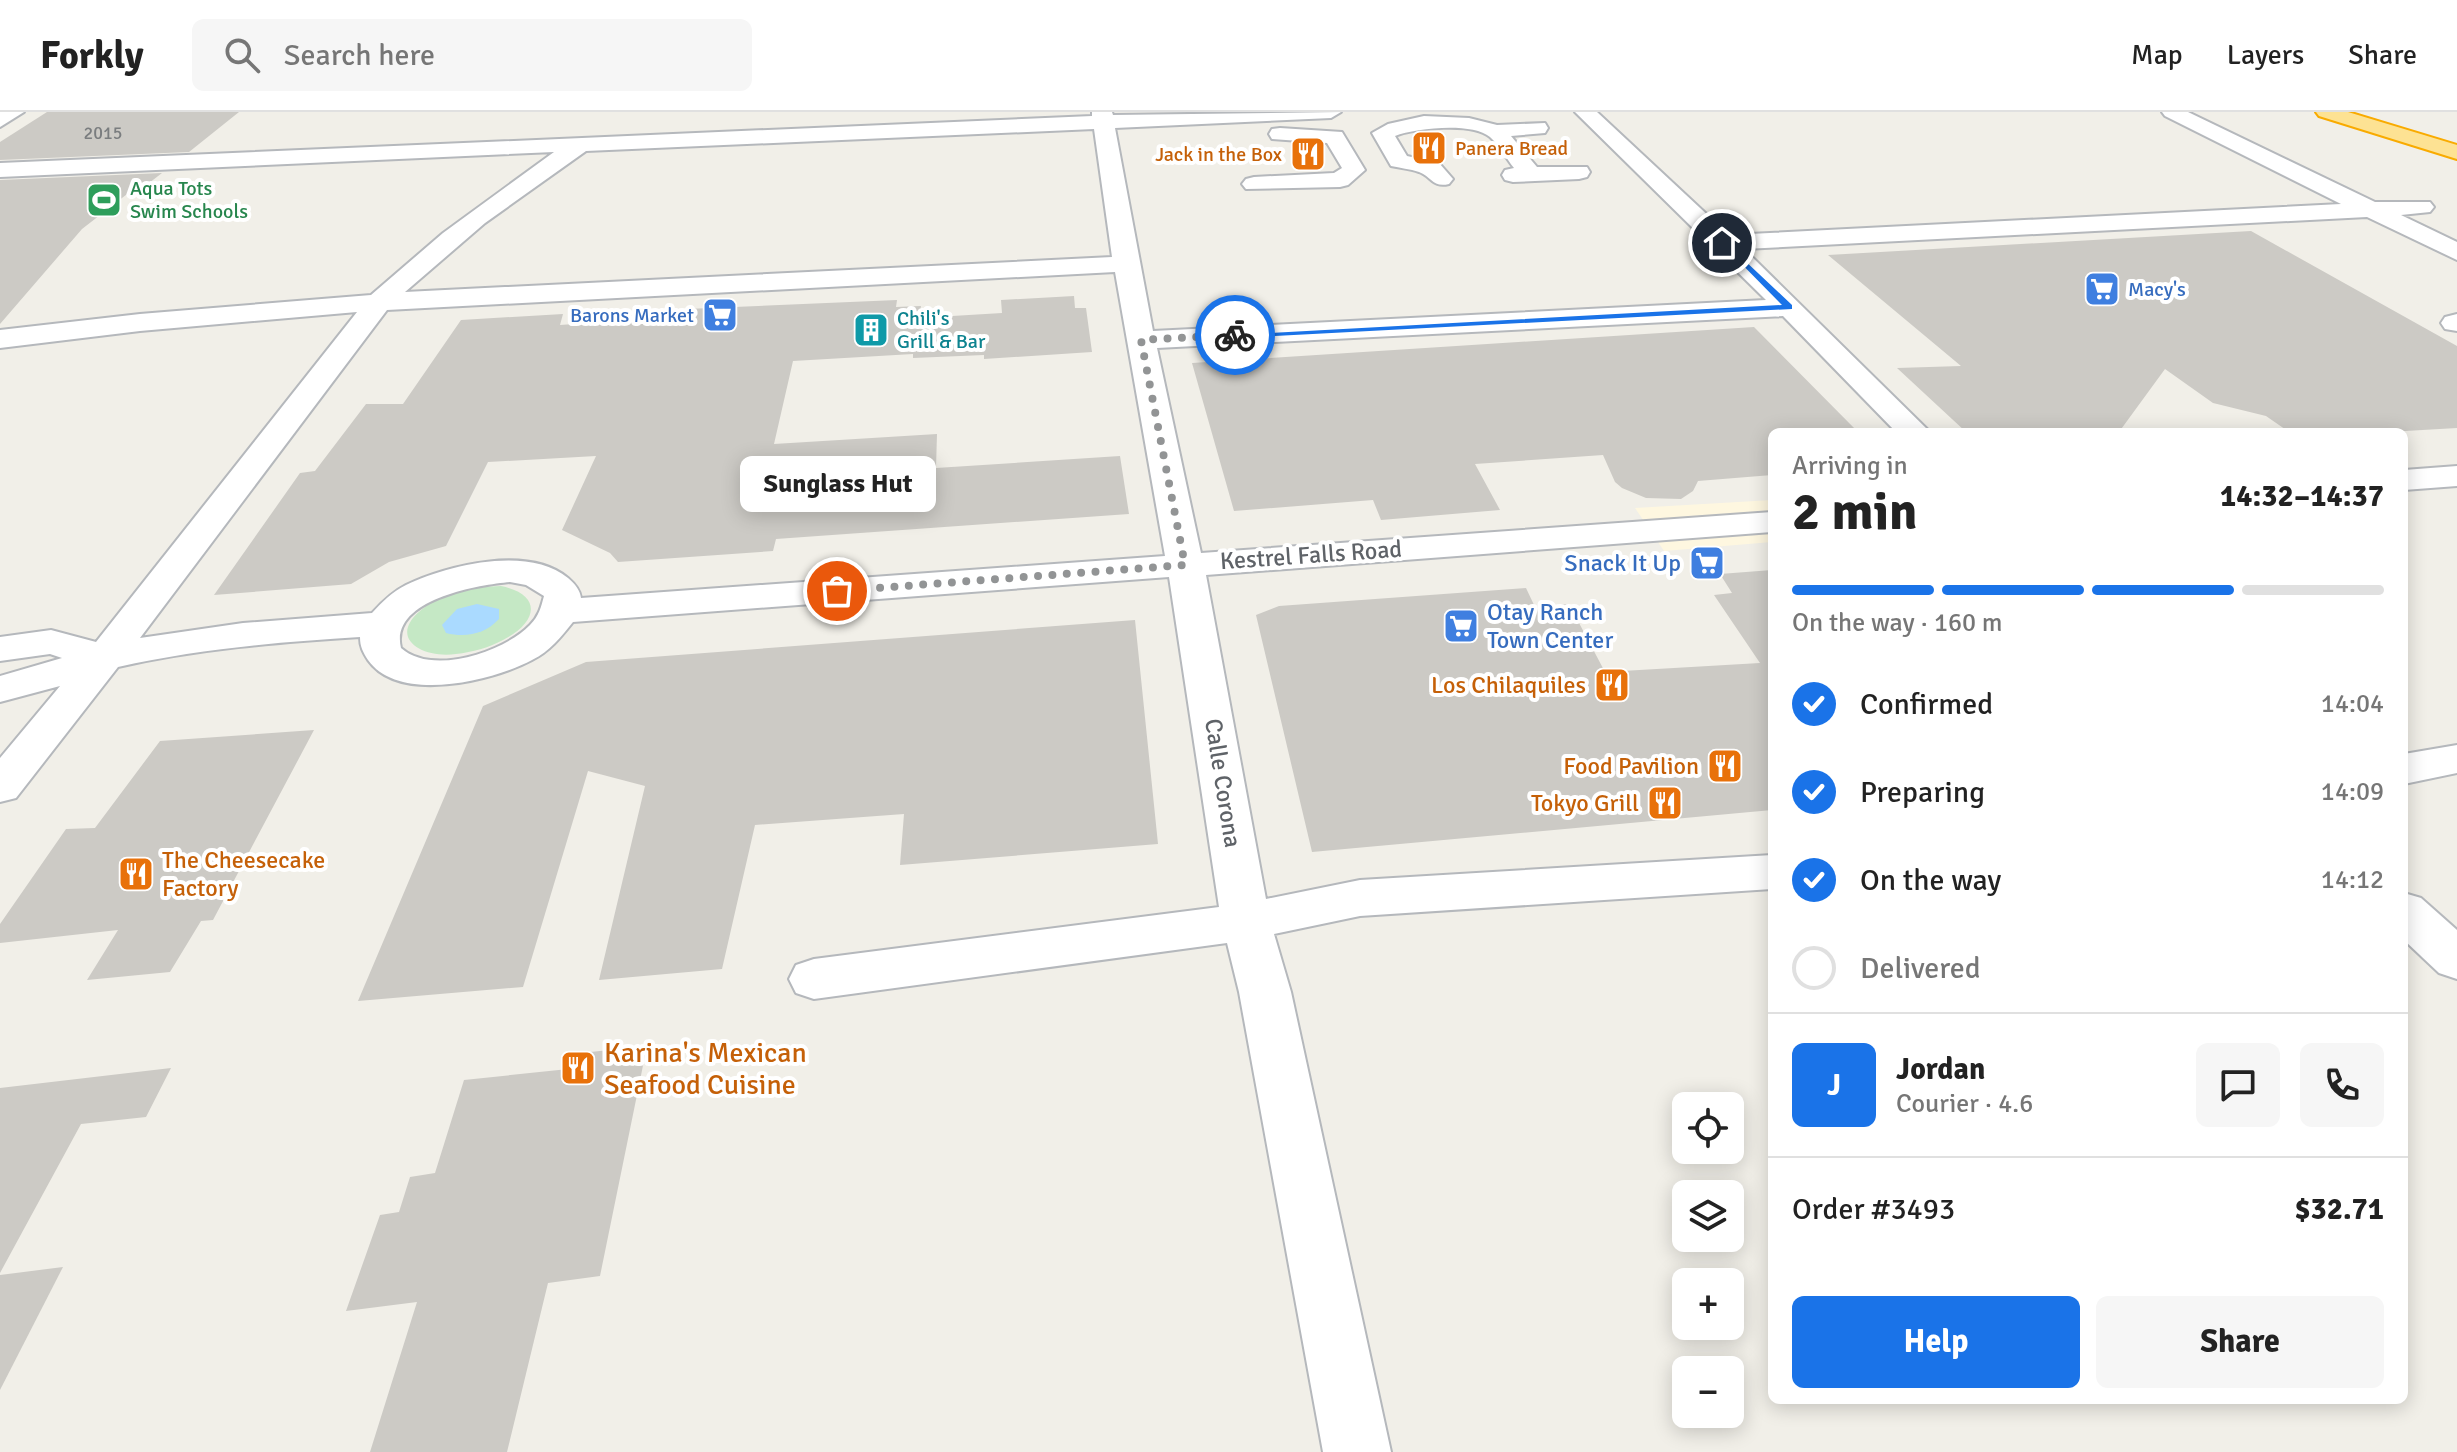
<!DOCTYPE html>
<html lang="en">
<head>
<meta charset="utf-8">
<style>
	body { margin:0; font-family:Signika,sans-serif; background:#f6f6f6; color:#222; height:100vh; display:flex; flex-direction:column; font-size:30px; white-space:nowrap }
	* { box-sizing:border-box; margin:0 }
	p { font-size:26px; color:#767676 }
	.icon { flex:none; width:44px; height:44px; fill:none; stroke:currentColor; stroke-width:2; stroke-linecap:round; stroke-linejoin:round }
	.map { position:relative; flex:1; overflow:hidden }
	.side { position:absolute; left:1768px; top:316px; width:640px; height:976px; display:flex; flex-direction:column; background:#fff; border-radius:12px; box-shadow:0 4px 20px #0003 }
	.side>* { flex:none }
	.tools { position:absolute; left:1672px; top:980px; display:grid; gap:16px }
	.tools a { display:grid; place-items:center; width:72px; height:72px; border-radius:12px; background:#fff; box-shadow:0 4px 20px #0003; font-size:40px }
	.pin { position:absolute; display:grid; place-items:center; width:68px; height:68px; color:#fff; margin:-34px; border:4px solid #fff; border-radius:50%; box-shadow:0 2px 8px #0007 }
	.courier { position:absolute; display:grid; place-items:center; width:80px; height:80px; margin:-40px; border:6px solid #1a73e8; border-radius:50%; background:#fff; color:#222; box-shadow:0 2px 10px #0007 }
	.bubble { position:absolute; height:56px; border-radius:12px; background:#fff; box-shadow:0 4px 20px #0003; font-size:26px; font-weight:800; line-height:56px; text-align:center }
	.head em { font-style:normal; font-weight:800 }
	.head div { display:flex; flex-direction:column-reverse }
	.head { display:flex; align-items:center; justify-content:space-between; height:136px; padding:0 24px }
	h1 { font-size:52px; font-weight:800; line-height:60px }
	.bar { display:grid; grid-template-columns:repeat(4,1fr); gap:12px 8px; align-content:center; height:96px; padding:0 24px }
	.bar i { height:10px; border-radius:6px; background:#e0e0e0 }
	.bar .active { background:#1a73e8 }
	.bar p { grid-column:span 4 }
	.line { display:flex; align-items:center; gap:20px; padding:0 24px; border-top:2px solid #e0e0e0 }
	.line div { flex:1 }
	.round { display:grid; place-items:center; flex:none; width:84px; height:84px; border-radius:12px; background:#f6f6f6 }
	ol { padding:0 24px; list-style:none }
	li { display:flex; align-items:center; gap:24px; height:88px }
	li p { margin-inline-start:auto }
	li .icon { padding:8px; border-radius:50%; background:#1a73e8; color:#fff; stroke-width:4 }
	li:last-child { color:#767676 }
	li i { width:44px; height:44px; border:4px solid #e0e0e0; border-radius:50% }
	.primary-button { display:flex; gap:16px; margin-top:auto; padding:16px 24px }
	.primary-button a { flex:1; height:92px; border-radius:12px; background:#1a73e8; color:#fff; font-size:32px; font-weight:800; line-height:92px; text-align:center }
	.primary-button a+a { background:#f6f6f6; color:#222 }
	header { display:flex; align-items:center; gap:48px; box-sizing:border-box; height:112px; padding:0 40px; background:#fff; border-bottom:2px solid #e0e0e0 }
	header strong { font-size:38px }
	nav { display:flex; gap:44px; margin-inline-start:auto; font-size:28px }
	.search { width:560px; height:72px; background:#f6f6f6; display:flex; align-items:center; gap:20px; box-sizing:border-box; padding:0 28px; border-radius:12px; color:#767676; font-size:30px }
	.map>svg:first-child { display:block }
</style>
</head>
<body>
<header>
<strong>Forkly</strong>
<div class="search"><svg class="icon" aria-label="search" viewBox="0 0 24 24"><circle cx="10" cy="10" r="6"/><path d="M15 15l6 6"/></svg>Search here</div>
<nav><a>Map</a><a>Layers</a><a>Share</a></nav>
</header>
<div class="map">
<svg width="2457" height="1340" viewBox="0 0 2457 1340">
	<rect width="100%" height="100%" fill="#f1efe8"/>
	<path fill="#fef7e0" d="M 1772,388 L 1772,430 L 1664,439 L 1635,396 Z"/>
	<path fill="#c5e8c5" d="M 501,474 C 544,483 537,511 503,528 C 488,536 473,540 456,542 C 422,547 384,525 425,495 C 447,479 474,475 501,474 Z"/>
	<path fill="#aadaff" d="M 477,492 L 499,497 L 499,507 C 485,522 466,526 446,521 L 442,513 L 457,497 Z"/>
	<g fill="#cccac5">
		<path d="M 47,0 L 239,0 L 189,40 L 0,48 L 0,30 Z"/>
		<path d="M 162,61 L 140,78 L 131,79 L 82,117 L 0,212 L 0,68 Z"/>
		<path d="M 2251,119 L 2457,234 L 2457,316 L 2388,320 L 2289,320 L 2266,304 L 2213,291 L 2165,257 L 2119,320 L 1966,320 L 1897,256 L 1961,254 L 1828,143 Z"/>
		<path d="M 1074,184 L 1075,196 L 1086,196 L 1092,240 L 984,247 L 984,243 L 913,246 L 913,242 L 793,249 L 774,332 L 937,322 L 936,356 L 1120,344 L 1129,402 L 776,427 L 773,439 L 618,450 L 610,441 L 562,418 L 596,344 L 488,350 L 446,434 L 389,450 L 351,472 L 214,483 L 300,361 L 315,359 L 366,292 L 403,292 L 461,208 L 563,202 L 560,213 L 646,207 L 663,198 L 897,188 L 896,195 L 921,194 L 919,206 L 1002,201 L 1001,188 Z"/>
		<path d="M 1754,215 L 1858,320 L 1772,320 L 1772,363 L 1698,369 L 1693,379 L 1681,387 L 1646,386 L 1622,376 L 1615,370 L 1603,343 L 1475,352 L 1500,398 L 1381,408 L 1373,388 L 1234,399 L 1192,251 Z"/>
		<path d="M 1772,458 L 1772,698 L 1312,740 L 1256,503 L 1279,494 L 1526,476 L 1535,495 L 1569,492 L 1605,560 L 1760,551 L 1714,483 L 1732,481 L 1720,462 Z"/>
		<path d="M 1135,508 L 1158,732 L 900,753 L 904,702 L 755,713 L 722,857 L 599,868 L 645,674 L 588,659 L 523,875 L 358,889 L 483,594 L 586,550 Z"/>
		<path d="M 314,618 L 213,808 L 201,809 L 170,860 L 87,868 L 118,818 L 0,831 L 0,812 L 66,717 L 95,716 L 160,629 Z"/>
		<path d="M 647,934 L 600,1164 L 548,1171 L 507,1340 L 370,1340 L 417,1190 L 346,1199 L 380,1103 L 399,1100 L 410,1065 L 435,1061 L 464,968 L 578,956 L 581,941 Z"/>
		<path d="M 171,956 L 146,1005 L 81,1012 L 0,1161 L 0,976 Z"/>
		<path d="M 63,1155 L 0,1278 L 0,1163 Z"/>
	</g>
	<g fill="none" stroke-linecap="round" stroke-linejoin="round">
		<defs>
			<g id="minor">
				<path d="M 0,0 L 24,0 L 0,15 Z"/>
				<path d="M 1092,0 L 1112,0 L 1113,3 L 1341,0 L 1331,6 L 1115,16 L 1153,219 L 1766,188 L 1575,0 L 1597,0 L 1729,123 L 2341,92 L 2165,4 L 2162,0 L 2188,0 L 2375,90 L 2430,90 L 2434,95 L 2430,100 L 2401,103 L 2457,130 L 2457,148 L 2367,105 L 1744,137 L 1930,320 L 1896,320 L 1783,204 L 1157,236 L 1201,441 L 1772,400 L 1772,420 L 1206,463 L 1266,787 L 1360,768 L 1772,743 L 1772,777 L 1360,804 L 1274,822 L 1291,880 L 1391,1340 L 1323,1340 L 1239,880 L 1227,831 L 814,887 L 796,881 L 789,867 L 796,853 L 814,847 L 1219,795 L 1169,465 L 573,510 C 561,525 550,539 532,548 C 493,569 399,592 368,548 C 363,540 360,535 360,525 C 279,530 197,537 118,555 L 16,686 L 0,690 L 0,646 L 60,574 L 0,590 L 0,564 L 62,546 L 50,542 L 0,549 L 0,525 L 51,518 L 96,530 L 357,200 L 140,219 L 0,236 L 0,218 L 140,202 L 371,183 L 443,121 L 554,40 L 0,65 L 0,51 L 1092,4 ZM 1094,17 L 1112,145 L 405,180 L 485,111 L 586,39 ZM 1115,160 L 1165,444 L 581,486 C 580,478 575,472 568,466 C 529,433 447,453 406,473 C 392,480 382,490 372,501 L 243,511 L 140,526 L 387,198 ZM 510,470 L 526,473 L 544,484 C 541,495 539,504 530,513 C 504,540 432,564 401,536 C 389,488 477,473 510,470 Z"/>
				<path d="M 1424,4 L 1469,6 L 1497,13 L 1545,11 L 1548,16 L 1545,21 L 1511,24 L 1537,55 L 1587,55 L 1590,60 L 1587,65 L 1579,67 L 1513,70 L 1505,68 L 1502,63 L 1505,58 L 1514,56 C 1506,46 1499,33 1490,25 C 1472,10 1416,16 1395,24 L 1407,44 L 1439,51 L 1453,67 L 1449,72 C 1433,76 1432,65 1419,60 C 1410,57 1400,56 1391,54 L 1372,21 L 1388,12 Z"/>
				<path d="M 1280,16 L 1342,20 L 1365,58 L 1348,73 L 1340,75 L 1246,77 L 1242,72 L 1246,67 L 1254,65 L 1334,61 L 1342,56 L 1327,31 L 1272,27 L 1269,22 L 1272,17 Z"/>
				<path d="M 2457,202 L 2457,219 L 2445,217 L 2441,211 L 2445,205 Z"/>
				<path d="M 2457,354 L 2457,374 L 2404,378 L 2404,358 Z"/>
				<path d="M 2457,633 L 2457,661 L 2404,672 L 2404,642 Z"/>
				<path d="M 2404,781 L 2421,786 L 2457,818 L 2457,867 L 2439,861 L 2404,828 Z"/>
			</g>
			<path id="highway" d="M 2316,0 L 2348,0 L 2457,33 L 2457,47 L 2319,4 Z"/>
		</defs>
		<use href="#minor" stroke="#b5b8bc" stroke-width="4"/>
		<use href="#highway" stroke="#f9ab00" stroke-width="4"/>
		<use href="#minor" fill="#fff" fill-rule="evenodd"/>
		<use href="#highway" fill="#fde293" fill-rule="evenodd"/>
	</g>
	<path fill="#1a73e8" d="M 1720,130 L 1725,130 L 1792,193 L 1792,197 L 1235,226 L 1231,223 L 1782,193 Z"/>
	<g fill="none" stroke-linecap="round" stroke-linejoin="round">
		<path stroke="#929495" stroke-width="8" stroke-dasharray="0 14.4" d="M 837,479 L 1185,453 L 1141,228 L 1235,223"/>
	</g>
	<defs>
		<symbol id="restaurant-square" viewBox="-11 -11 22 22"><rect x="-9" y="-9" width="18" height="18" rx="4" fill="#e8710a" stroke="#fff"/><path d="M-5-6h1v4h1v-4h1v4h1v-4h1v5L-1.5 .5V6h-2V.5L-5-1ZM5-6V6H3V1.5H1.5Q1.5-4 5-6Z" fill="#fff"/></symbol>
		<symbol id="stadium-square" viewBox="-11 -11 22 22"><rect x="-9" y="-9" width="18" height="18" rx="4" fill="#2e9e5b" stroke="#fff"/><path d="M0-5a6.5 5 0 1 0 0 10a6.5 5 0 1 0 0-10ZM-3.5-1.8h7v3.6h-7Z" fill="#fff"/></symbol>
		<symbol id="supermarket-square" viewBox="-11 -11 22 22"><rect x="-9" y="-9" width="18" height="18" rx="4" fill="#3f7fe0" stroke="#fff"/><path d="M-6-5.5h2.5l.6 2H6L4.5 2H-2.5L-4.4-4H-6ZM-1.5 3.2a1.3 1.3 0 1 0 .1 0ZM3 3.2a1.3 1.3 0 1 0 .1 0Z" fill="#fff"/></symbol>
		<symbol id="building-square" viewBox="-11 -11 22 22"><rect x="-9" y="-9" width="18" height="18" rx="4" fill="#0f9aa8" stroke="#fff"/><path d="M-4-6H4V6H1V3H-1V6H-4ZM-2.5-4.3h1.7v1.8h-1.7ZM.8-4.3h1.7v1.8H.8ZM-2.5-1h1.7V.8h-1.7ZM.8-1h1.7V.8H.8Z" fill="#fff"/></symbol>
	</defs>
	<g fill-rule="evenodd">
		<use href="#restaurant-square" x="1409" y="16" width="40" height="40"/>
		<use href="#restaurant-square" x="1288" y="22" width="40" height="40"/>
		<use href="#stadium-square" x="84" y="68" width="40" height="40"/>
		<use href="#supermarket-square" x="2082" y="157" width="40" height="40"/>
		<use href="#supermarket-square" x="700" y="183" width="40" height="40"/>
		<use href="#building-square" x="851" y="198" width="40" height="40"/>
		<use href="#supermarket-square" x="1687" y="431" width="40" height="40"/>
		<use href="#supermarket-square" x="1441" y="494" width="40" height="40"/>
		<use href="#restaurant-square" x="1592" y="553" width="40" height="40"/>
		<use href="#restaurant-square" x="1705" y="634" width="40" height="40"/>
		<use href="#restaurant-square" x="1645" y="671" width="40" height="40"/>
		<use href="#restaurant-square" x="116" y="742" width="40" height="40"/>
		<use href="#restaurant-square" x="558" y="936" width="40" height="40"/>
	</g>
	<g text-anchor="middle" stroke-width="8" stroke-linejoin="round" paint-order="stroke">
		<g font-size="18" fill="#7a7d7f">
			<text x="103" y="27">2015</text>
		</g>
		<g font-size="20" fill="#c56008" stroke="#fff" text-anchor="start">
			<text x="1455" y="43">Panera Bread</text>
			<text x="1282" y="49" text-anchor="end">Jack in the Box</text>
		</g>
		<g font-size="20" fill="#27864d" stroke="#fff" text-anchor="start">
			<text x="130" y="83">Aqua Tots<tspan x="130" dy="23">Swim Schools</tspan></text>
		</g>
		<g font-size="20" fill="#366cbe" stroke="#fff" text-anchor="start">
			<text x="2128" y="184">Macy's</text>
			<text x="694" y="210" text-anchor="end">Barons Market</text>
		</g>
		<g font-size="20" fill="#0d838f" stroke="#fff" text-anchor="start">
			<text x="897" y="213">Chili's<tspan x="897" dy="23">Grill &amp; Bar</tspan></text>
		</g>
		<g font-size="24" fill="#5f6368" stroke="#fff">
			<text transform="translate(1311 443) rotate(-4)" y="8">Kestrel Falls Road</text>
			<text transform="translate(1223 671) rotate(81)" y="8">Calle Corona</text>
		</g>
		<g font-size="24" fill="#366cbe" stroke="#fff" text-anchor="end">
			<text x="1681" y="459">Snack It Up</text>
			<text x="1487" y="508" text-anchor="start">Otay Ranch<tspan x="1487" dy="28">Town Center</tspan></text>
		</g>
		<g font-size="24" fill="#c56008" stroke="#fff" text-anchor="end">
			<text x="1586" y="581">Los Chilaquiles</text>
			<text x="1699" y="662">Food Pavilion</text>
			<text x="1639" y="699">Tokyo Grill</text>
			<text x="162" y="756" text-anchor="start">The Cheesecake<tspan x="162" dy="28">Factory</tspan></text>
		</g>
		<g font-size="28" fill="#c56008" stroke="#fff" text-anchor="start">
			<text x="604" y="950">Karina's Mexican<tspan x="604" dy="32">Seafood Cuisine</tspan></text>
		</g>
	</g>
</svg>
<div class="tools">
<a><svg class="icon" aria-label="locate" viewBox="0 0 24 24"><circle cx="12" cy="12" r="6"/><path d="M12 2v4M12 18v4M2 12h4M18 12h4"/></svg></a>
<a><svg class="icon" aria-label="layers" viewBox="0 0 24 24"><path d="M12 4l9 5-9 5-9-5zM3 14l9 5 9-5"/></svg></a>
<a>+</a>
<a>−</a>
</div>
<div class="pin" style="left:837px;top:479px;background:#ea580c"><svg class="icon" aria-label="bag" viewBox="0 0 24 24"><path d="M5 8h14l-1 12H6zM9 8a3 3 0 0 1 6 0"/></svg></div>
<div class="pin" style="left:1722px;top:131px;background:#1f2937"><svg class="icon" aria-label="home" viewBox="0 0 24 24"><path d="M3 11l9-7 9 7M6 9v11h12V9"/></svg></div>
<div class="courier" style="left:1235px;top:223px"><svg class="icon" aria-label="bike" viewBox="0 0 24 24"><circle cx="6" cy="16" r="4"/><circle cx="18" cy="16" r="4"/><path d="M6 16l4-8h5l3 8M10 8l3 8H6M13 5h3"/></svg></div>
<div class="bubble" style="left:740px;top:344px;width:196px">Sunglass Hut</div>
<section class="side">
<div class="head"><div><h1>2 min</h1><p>Arriving in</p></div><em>14:32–14:37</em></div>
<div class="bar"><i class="active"></i><i class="active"></i><i class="active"></i><i></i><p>On the way · 160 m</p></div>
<ol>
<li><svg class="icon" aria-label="check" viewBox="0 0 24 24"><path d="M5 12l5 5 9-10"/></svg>Confirmed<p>14:04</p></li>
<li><svg class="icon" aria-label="check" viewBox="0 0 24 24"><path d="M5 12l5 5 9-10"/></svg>Preparing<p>14:09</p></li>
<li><svg class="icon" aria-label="check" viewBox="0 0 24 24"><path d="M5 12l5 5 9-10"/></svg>On the way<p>14:12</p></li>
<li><i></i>Delivered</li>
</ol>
<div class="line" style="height:144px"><b class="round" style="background:#1a73e8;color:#fff">J</b><div><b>Jordan</b><p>Courier · 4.6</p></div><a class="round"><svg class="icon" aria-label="chat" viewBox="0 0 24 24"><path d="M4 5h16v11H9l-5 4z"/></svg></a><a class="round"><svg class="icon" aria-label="phone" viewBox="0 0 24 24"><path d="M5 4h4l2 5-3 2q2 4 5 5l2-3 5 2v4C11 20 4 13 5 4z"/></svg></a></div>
<div class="line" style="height:104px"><div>Order #3493</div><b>$32.71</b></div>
<div class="primary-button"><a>Help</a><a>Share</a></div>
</section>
</div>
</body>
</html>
